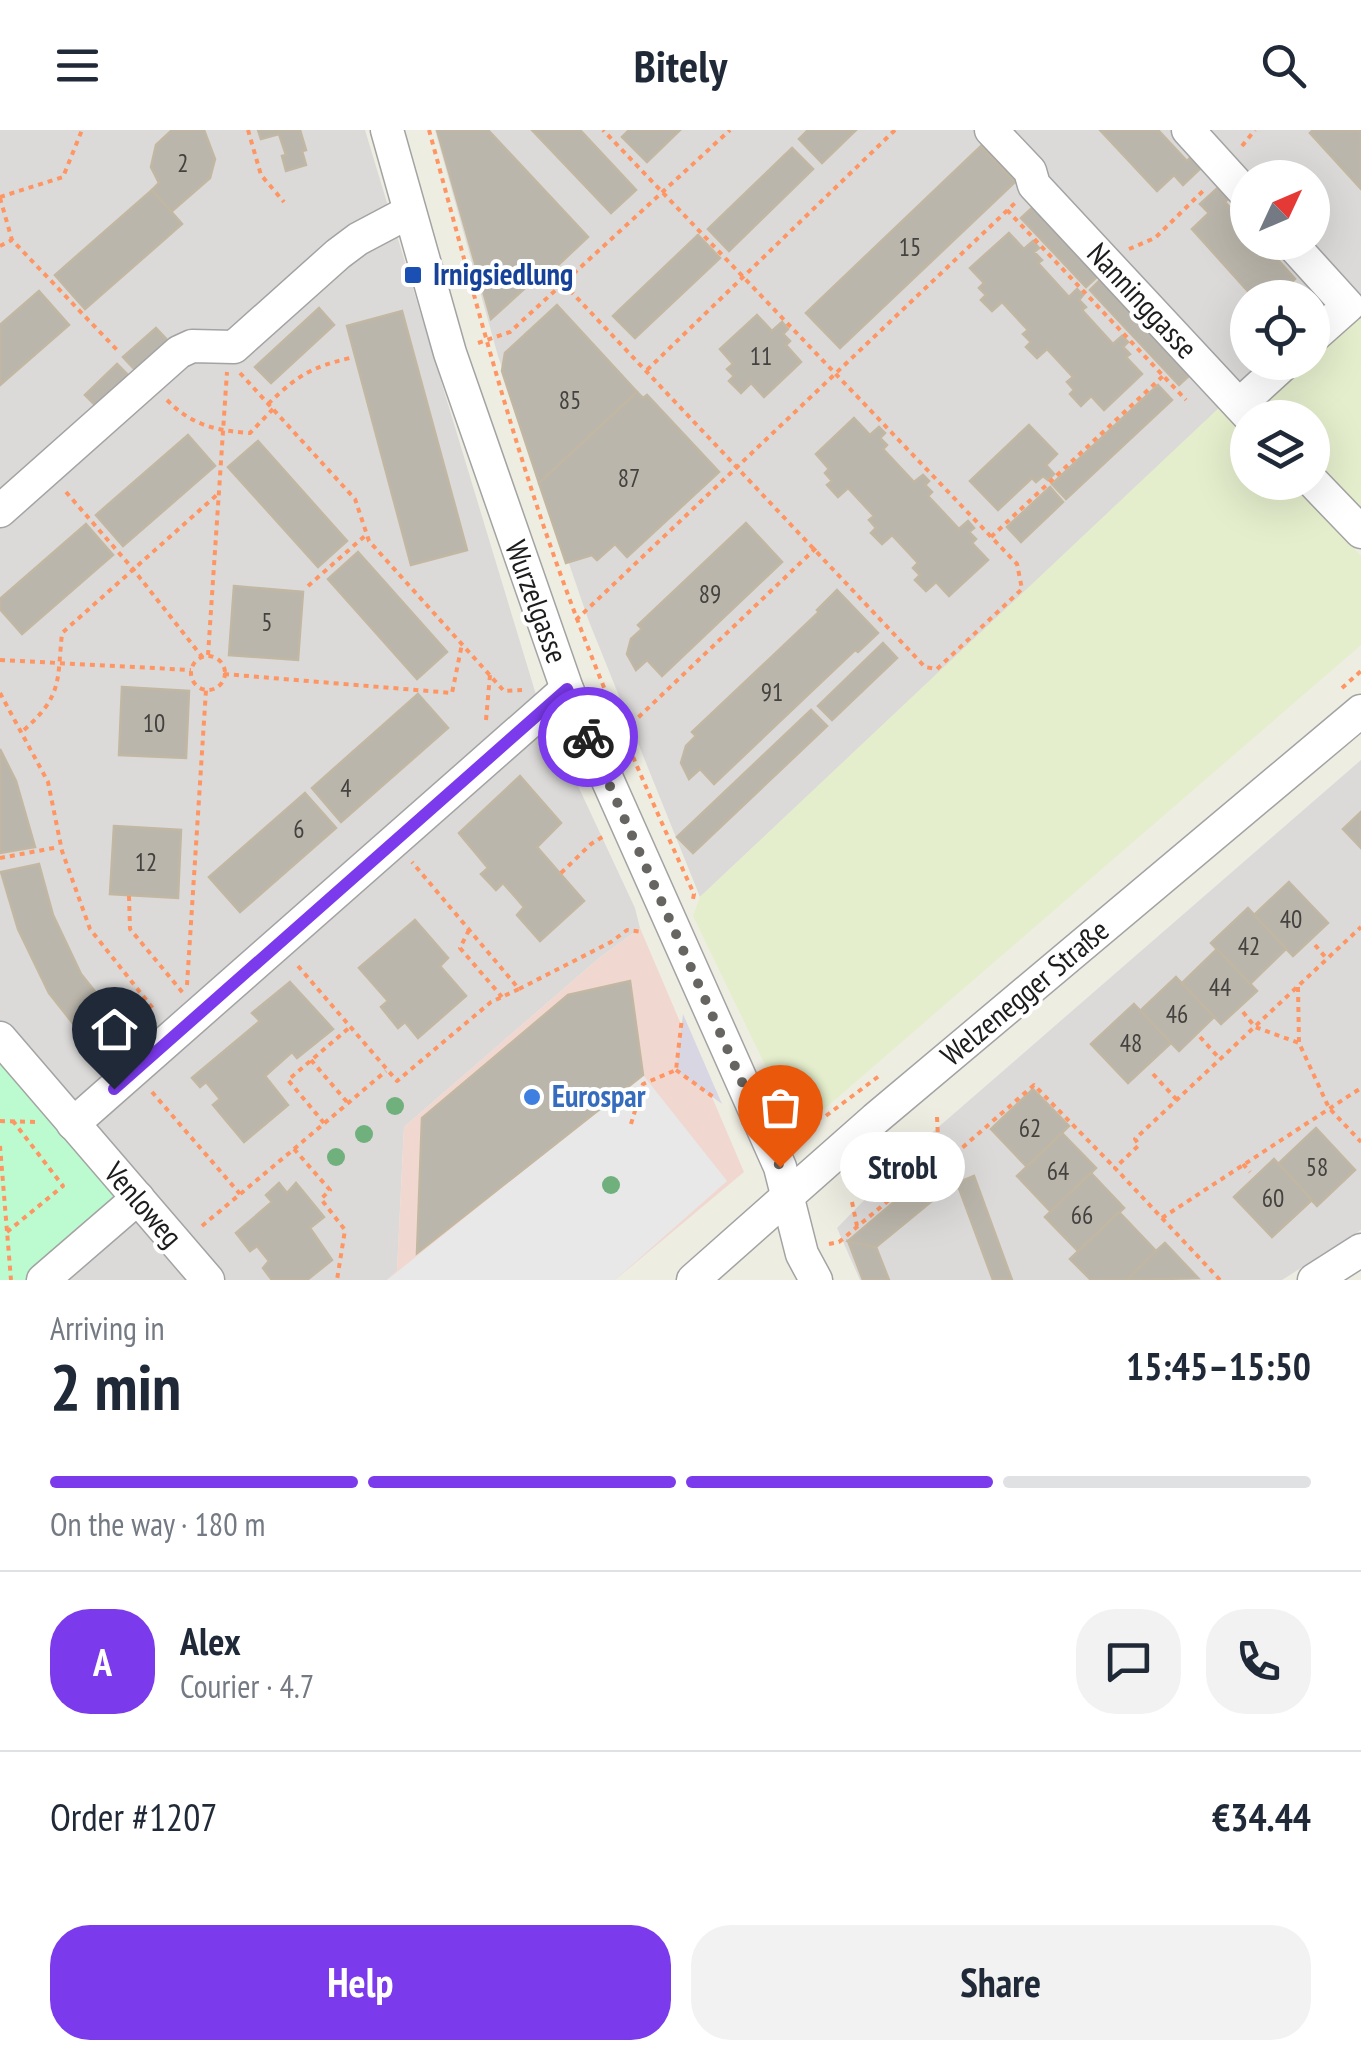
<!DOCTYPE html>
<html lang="en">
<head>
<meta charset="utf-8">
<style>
	body { margin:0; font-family:"PT Sans Narrow",sans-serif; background:#f2f2f3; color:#1f2937; height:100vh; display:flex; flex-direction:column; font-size:38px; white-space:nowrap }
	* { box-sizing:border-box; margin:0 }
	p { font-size:32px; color:#747a83 }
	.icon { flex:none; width:55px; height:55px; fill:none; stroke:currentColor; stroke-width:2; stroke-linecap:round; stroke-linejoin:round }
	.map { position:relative; height:1150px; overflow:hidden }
	.sheet { display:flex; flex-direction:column; background:#fff; flex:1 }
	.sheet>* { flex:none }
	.needle { width:65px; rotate:46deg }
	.controls { position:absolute; left:1230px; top:30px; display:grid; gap:20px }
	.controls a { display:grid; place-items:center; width:100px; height:100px; border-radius:50%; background:#fff; box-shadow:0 10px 40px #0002; font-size:50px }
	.pin { position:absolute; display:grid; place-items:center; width:85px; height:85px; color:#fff; margin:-102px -42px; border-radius:50% 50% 50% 0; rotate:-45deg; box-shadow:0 0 10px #0007 }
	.pin .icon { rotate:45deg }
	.courier { position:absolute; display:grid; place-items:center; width:100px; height:100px; margin:-50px; border:8px solid #7c3aed; border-radius:50%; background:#fff; color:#222; box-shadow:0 2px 12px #0007 }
	.bubble { position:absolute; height:70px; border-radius:35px; background:#fff; box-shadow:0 10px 40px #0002; font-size:32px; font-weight:700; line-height:70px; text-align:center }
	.headline em { font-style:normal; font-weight:700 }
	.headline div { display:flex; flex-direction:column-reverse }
	.headline { display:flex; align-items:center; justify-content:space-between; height:170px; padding:0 50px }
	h1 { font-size:65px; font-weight:700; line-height:75px }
	.bar { display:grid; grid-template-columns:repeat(4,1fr); gap:15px 10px; align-content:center; height:120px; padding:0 50px }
	.bar i { height:12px; border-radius:8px; background:#e0e1e3 }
	.bar .active { background:#7c3aed }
	.bar p { grid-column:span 4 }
	.line { display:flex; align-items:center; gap:25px; padding:0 50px; border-top:2px solid #e0e1e3 }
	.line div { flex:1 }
	.round { display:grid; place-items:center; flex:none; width:105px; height:105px; border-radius:40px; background:#f2f2f3 }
	.action { display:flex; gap:20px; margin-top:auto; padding:20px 50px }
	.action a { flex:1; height:115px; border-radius:40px; background:#7c3aed; color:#fff; font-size:40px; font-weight:700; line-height:115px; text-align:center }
	.action a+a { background:#f2f2f3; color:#1f2937 }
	header { display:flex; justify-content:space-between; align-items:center; height:130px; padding:0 50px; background:#fff; font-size:45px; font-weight:700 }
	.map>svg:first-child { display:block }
</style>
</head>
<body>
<header><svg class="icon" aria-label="menu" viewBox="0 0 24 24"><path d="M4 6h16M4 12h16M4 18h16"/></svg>Bitely<svg class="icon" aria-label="search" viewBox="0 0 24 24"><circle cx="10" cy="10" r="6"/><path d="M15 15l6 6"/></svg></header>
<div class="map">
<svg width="1361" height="1150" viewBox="0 0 1361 1150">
	<rect width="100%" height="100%" fill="#eeede2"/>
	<g fill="#dbdad9" fill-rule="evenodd">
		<path d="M 0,0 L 365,0 L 537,568 L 635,778 L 640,798 L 598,829 L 404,997 L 397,1141 L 387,1150 L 0,1150 Z"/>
		<path d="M 435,0 L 1361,0 L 1361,186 L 1313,229 L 1312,168 L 1248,168 L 1248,232 L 1308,233 L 1261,274 L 1243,256 L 700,767 L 588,489 L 498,226 ZM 1248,48 L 1312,48 L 1312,112 L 1248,112 Z"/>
		<path d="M 1361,630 L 1361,1100 L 1282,1150 L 860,1150 L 837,1098 L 920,1013 Z"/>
	</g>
	<path fill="#f0d8d0" d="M 640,798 L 744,1042 L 615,1150 L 387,1150 L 397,1140 L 404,997 L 598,829 Z"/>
	<g fill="#e4eecc">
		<path d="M 1361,186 L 1361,380 L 1313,329 L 1312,288 L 1274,287 L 1261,274 L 1308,233 L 1312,232 L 1313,229 Z"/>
		<path d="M 1222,275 L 1247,303 L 1248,352 L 1293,353 L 1361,426 L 1361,515 L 822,981 L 781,968 L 693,786 L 700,767 Z"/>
	</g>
	<path fill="#bbfbcf" d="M 0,908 L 138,1068 L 43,1150 L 0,1150 Z"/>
	<path fill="#e8e8e8" d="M 643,945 L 727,1051 L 615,1150 L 387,1150 Z"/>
	<path fill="#d9d6e4" d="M 683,884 L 722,974 L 676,940 Z"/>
	<g fill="#bbb6ab" stroke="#c1b7a3" stroke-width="2.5">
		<path d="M 172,0 L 204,0 L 215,29 L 210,48 L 171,82 L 152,60 L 159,53 L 151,37 L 156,15 Z"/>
		<path d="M 258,0 L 300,0 L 306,20 L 302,21 L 306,35 L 286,41 L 282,26 L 286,25 L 279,4 L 261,9 Z"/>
		<path d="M 437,0 L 488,0 L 588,107 L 540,152 L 536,148 L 491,189 Z"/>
		<path d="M 532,0 L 580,0 L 636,60 L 611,83 Z"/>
		<path d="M 629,0 L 680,0 L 647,32 L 622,7 Z"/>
		<path d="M 808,0 L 856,0 L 822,33 L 799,9 Z"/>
		<path d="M 1100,0 L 1158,0 L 1187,31 L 1194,24 L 1204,35 L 1183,55 L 1174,45 L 1157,61 Z"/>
		<path d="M 1313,0 L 1361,1 L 1361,59 L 1310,3 Z"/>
		<path d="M 981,16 L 1015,52 L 840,218 L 806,183 Z"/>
		<path d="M 792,18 L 813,39 L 729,121 L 708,99 Z"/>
		<path d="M 1222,54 L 1232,65 L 1225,72 L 1248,97 L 1248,112 L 1262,112 L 1295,149 L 1274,168 L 1254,168 L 1192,99 L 1209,83 L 1200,74 Z"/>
		<path d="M 152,60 L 182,94 L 85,179 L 55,145 Z"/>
		<path d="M 1034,76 L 1099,145 L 1086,157 L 1021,88 Z"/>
		<path d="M 1009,103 L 1024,119 L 1033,111 L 1039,118 L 1034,122 L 1042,130 L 1038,133 L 1069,167 L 1077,159 L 1083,165 L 1079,170 L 1086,177 L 1082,180 L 1113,214 L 1122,206 L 1128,212 L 1123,217 L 1130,224 L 1126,227 L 1142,244 L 1104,280 L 1091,266 L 1081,276 L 1070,264 L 1074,260 L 1067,252 L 1073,247 L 1047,219 L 1037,228 L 1026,217 L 1031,212 L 1023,204 L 1028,200 L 1002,172 L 992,181 L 981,170 L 986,165 L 979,158 L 984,153 L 970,138 Z"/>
		<path d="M 698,105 L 720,128 L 635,208 L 613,186 Z"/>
		<path d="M 1102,148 L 1192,243 L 1179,255 L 1090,160 Z"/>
		<path d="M 39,161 L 69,195 L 0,255 L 0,195 Z"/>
		<path d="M 557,175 L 637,262 L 539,353 L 502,241 L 505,223 Z"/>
		<path d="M 319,178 L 334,195 L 271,253 L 255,237 Z"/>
		<path d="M 402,181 L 467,420 L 411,435 L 347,196 Z"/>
		<path d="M 757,185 L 772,201 L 782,192 L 788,199 L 783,204 L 790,211 L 786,215 L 801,232 L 764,267 L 751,253 L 741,263 L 729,251 L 734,246 L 727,239 L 733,234 L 720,219 Z"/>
		<path d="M 156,198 L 170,213 L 138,243 L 123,227 Z"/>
		<path d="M 117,234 L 131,248 L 99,279 L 85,265 Z"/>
		<path d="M 1158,255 L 1172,270 L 1066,369 L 1052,354 Z"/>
		<path d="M 637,262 L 643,268 L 647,265 L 719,342 L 627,427 L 615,414 L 597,430 L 592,425 L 566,433 L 539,353 Z"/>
		<path d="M 854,288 L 870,305 L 879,297 L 885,303 L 880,308 L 887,315 L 883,319 L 914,352 L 923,345 L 929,351 L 925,355 L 932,362 L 928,366 L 959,399 L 968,391 L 974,398 L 969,402 L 976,409 L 972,413 L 988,430 L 949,466 L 936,452 L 926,461 L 915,450 L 920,445 L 913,438 L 918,433 L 892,405 L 882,414 L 871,403 L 876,398 L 869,390 L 874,386 L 848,358 L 838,367 L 827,355 L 832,351 L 825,343 L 829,339 L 816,324 Z"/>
		<path d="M 1029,295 L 1057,324 L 1046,335 L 1054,344 L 1048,350 L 1043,346 L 1036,352 L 1032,348 L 998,380 L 970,351 Z"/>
		<path d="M 188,305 L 215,336 L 123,416 L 96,385 Z"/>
		<path d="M 258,311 L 347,411 L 318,437 L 228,337 Z"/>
		<path d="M 1050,357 L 1063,372 L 1021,412 L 1007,397 Z"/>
		<path d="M 746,393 L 782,432 L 662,546 L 647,530 L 636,540 L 627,524 L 631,509 L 642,499 L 638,495 Z"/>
		<path d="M 86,394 L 113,425 L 22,504 L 0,479 L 0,469 Z"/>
		<path d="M 358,422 L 447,522 L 417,549 L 328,449 Z"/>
		<path d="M 234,456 L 303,462 L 298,530 L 229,525 Z"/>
		<path d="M 837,460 L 878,503 L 858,522 L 855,520 L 714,654 L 700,639 L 689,649 L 681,633 L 686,616 L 696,606 L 692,602 L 819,482 L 817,480 Z"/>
		<path d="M 883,513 L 897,528 L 832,590 L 818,576 Z"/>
		<path d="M 122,557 L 189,561 L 186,628 L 119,625 Z"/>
		<path d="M 418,564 L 448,598 L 341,692 L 312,658 Z"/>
		<path d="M 811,580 L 827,596 L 693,723 L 677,707 Z"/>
		<path d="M 0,619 L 16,651 L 35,717 L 0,723 Z"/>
		<path d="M 520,646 L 561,693 L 537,717 L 584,771 L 540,811 L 517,785 L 524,777 L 503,753 L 496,760 L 481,744 L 488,738 L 459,703 Z"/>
		<path d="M 305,663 L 336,698 L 240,782 L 209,747 Z"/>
		<path d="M 1361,682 L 1361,718 L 1343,699 Z"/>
		<path d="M 114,696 L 181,700 L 178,768 L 110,764 Z"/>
		<path d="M 39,734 L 53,785 L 81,844 L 114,885 L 86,910 L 49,863 L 18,799 L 1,742 Z"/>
		<path d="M 1289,752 L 1328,793 L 1293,826 L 1254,785 Z"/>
		<path d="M 1248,778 L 1286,819 L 1250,854 L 1211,813 Z"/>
		<path d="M 415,790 L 448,828 L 440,836 L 466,866 L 418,908 L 405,892 L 398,898 L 381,877 L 388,871 L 359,838 Z"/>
		<path d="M 1217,819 L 1257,861 L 1221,894 L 1182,853 Z"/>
		<path d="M 1176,847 L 1214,887 L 1179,921 L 1140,881 Z"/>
		<path d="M 630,851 L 643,945 L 417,1123 L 422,988 L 568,865 Z"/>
		<path d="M 290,852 L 333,899 L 297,928 L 292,922 L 265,946 L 288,975 L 244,1012 L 213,975 L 220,969 L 206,952 L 200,957 L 192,948 L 260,891 L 252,883 Z"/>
		<path d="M 1134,874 L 1171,913 L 1128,953 L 1091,914 Z"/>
		<path d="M 1033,959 L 1069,996 L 1027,1037 L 991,999 Z"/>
		<path d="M 1316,998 L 1355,1040 L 1317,1076 L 1278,1034 Z"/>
		<path d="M 1062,1003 L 1096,1038 L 1051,1082 L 1017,1046 Z"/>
		<path d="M 1274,1029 L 1312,1070 L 1272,1107 L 1234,1067 Z"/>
		<path d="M 940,1033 L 955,1052 L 876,1117 L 848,1111 Z"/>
		<path d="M 1091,1043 L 1124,1078 L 1078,1121 L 1045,1087 Z"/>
		<path d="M 974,1046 L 1012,1150 L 993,1150 L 957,1053 Z"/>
		<path d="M 279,1053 L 287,1063 L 296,1053 L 324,1087 L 310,1098 L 332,1130 L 307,1150 L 272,1150 L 263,1138 L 269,1131 L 257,1116 L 250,1121 L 236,1103 L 272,1072 L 266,1065 Z"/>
		<path d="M 1119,1082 L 1156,1121 L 1127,1150 L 1091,1150 L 1070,1129 Z"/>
		<path d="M 848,1111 L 876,1117 L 889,1150 L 863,1150 Z"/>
		<path d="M 1165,1113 L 1198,1148 L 1127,1150 L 1156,1121 Z"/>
	</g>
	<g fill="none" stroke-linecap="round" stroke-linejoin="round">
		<defs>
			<g id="minor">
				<path d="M 387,0 L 450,223 L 567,559 L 780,1037 L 802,1124 L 816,1150"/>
				<path d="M 991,0 L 1030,41 L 1034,55 L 1251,288"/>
				<path d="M 1188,0 L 1248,66"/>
				<path d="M 1290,112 L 1348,176 L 1312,208"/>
				<path d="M 1239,275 L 1286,232"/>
				<path d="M 1312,351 L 1361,402"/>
				<path d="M 0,381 L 179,222 L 192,216 L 234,217 L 338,124 L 358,109 L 409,82"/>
				<path d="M 0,908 L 208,1150"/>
				<path d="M 73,994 L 567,559"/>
				<path d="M 43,1150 L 138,1068"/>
				<path d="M 693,1150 L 875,989 L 1361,581"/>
				<path d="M 1314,1150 L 1361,1120"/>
			</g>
		</defs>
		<use href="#minor" stroke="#a3a3a3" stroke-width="35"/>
		<g stroke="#ff9562" stroke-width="4" stroke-dasharray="5 5" stroke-linecap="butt">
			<path d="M 248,0 L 261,45 L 284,72"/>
			<path d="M 429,0 C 466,135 501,271 546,403 C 588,526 640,646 694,764 L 693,769"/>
			<path d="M 1242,16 L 1255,0"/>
			<path d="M 0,67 L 63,47 L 82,0"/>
			<path d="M 0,68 L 12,110 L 118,221"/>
			<path d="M 1007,80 L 1186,270"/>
			<path d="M 0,116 L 12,110"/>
			<path d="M 1129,119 L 1155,108 L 1203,61"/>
			<path d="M 563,153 L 925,537 L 937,539 L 1022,459 L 1017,434 L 603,0"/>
			<path d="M 478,213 L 510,202 L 730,0"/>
			<path d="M 647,240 L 895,0"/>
			<path d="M 240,243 L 355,369 L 369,411 L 504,561 L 522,560"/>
			<path d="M 167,270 C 191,295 217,301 250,303 L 273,279"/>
			<path d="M 268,274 C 297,246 311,237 350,228"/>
			<path d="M 66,362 L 133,439 L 203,528"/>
			<path d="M 991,407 L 1163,246"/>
			<path d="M 308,456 L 367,404"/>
			<path d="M 576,490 L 1015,73"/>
			<path d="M 208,525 L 227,242"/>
			<circle cx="208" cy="543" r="17"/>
			<path d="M 0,530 L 191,540"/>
			<path d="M 224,544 L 452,563 L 462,514"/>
			<path d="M 1342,558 L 1361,541"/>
			<path d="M 0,563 L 48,652 L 62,721 L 90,799 L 155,881"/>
			<path d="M 486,590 L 490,545"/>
			<path d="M 24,600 C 63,565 57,551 62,503 L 219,363"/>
			<path d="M 624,601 L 816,418"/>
			<path d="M 0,728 L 59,717"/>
			<path d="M 561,743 L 591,714 L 604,706"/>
			<path d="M 129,766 L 130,799 L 183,863"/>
			<path d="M 469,800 L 460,818 L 502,867"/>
			<path d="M 1315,815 L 1327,829"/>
			<path d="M 298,836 L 397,951 L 491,872 L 519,859 L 412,732"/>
			<path d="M 187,855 L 206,560"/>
			<path d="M 1298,857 L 1299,913 L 1329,978 L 1361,1012"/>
			<path d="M 519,859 L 611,812 L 627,800 L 643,802"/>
			<path d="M 1243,882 L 1255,897 L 1299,913"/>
			<path d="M 1200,907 L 1220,929"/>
			<path d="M 311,930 L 347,972"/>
			<path d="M 676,940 L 716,969"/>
			<path d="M 1153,944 L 1177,970"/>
			<path d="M 152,962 L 240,1064"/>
			<path d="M 787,984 L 823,988 L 879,946"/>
			<path d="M 937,987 L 939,1028"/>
			<path d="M 0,991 L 35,992"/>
			<path d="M 324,993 L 288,950 L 350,897"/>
			<path d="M 631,994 L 643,954 L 676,940 L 682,888"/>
			<path d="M 0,1016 L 11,1150"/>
			<path d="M 294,1019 L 386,941"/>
			<path d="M 1243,1034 L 1250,1042"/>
			<path d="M 852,1072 L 857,1096"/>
			<path d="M 1162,1088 L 1361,958"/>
			<path d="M 202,1096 L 294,1019 L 330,1060 L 321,1069 L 345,1100 L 337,1150"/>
			<path d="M 7,1102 L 63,1056 L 13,991"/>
			<path d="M 829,1114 L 839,1112 L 939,1028 L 947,1031 L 1034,955 L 1115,1038"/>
			<path d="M 1220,1150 L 1115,1038 L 1139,1015 L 1135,1009 L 1361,797"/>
		</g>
		<use href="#minor" stroke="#fff" stroke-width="32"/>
	</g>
	<g fill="#6fb07d">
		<circle cx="395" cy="976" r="9"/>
		<circle cx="364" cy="1004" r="9"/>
		<circle cx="336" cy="1027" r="9"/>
		<circle cx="611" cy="1055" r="9"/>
	</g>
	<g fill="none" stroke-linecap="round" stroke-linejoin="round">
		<path stroke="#666561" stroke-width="10" stroke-dasharray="0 18" d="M 588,607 L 780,1037"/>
		<path stroke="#7c3aed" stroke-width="12" d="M 114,959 L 567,559 L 588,607"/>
	</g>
	<rect fill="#1a4fb4" stroke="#fff" stroke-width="4" x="403" y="135" width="20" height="20" rx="5"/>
	<circle fill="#3f7fe0" stroke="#fff" stroke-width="4" cx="532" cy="967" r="10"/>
	<g text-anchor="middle" stroke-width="8" stroke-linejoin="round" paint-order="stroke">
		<g font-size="25" fill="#444240">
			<text x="183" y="42">2</text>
			<text x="910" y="126">15</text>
			<text x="761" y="235">11</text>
			<text x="570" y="279">85</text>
			<text x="629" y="357">87</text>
			<text x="710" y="473">89</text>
			<text x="267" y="501">5</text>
			<text x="772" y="571">91</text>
			<text x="154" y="602">10</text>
			<text x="346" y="667">4</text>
			<text x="299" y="708">6</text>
			<text x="146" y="741">12</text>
			<text x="1291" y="798">40</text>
			<text x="1249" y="825">42</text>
			<text x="1220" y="866">44</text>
			<text x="1177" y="893">46</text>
			<text x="1131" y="922">48</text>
			<text x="1030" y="1007">62</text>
			<text x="1317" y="1046">58</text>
			<text x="1058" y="1050">64</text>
			<text x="1273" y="1077">60</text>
			<text x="1082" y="1094">66</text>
		</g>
		<g font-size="30" font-weight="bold" fill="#164399" stroke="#fff" text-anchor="start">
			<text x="433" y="155">Irnigsiedlung</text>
		</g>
		<g font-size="30" fill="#1c1c1c" stroke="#fff">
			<text transform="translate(1142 171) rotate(47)" y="10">Nanninggasse</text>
			<text transform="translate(536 472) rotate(70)" y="10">Wurzelgasse</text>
			<text transform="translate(1025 863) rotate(-40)" y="10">Welzenegger Straße</text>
			<text transform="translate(143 1075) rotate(49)" y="10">Venloweg</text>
		</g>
		<g font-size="30" font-weight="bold" fill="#366cbe" stroke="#fff" text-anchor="start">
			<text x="552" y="977">Eurospar</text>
		</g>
	</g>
</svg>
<div class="controls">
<a><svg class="needle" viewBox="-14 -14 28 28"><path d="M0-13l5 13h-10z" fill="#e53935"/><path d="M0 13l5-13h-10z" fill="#747a83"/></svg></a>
<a><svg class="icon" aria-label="locate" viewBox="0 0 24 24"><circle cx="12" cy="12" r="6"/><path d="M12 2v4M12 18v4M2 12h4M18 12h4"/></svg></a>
<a><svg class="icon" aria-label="layers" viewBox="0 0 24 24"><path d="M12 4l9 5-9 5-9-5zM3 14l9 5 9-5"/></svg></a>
</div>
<div class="pin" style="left:780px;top:1037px;background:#ea580c"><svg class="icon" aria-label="bag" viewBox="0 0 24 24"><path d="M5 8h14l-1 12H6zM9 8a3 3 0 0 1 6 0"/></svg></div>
<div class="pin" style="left:114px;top:959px;background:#1f2937"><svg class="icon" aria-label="home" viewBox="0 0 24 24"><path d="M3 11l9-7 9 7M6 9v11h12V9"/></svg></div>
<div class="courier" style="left:588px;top:607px"><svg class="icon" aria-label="bike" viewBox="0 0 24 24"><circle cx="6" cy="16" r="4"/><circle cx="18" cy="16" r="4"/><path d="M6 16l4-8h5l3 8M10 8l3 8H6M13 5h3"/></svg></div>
<div class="bubble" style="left:840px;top:1002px;width:125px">Strobl</div>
</div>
<section class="sheet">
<div class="headline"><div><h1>2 min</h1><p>Arriving in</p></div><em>15:45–15:50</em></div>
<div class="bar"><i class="active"></i><i class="active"></i><i class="active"></i><i></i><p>On the way · 180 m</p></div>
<div class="line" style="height:180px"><b class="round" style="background:#7c3aed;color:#fff">A</b><div><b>Alex</b><p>Courier · 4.7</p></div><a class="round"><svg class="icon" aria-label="chat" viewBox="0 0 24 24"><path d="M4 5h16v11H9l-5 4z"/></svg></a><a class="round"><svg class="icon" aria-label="phone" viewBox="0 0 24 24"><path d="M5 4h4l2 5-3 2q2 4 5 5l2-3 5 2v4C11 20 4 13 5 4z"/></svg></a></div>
<div class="line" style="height:130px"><div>Order #1207</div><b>€34.44</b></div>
<div class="action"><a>Help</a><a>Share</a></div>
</section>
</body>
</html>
